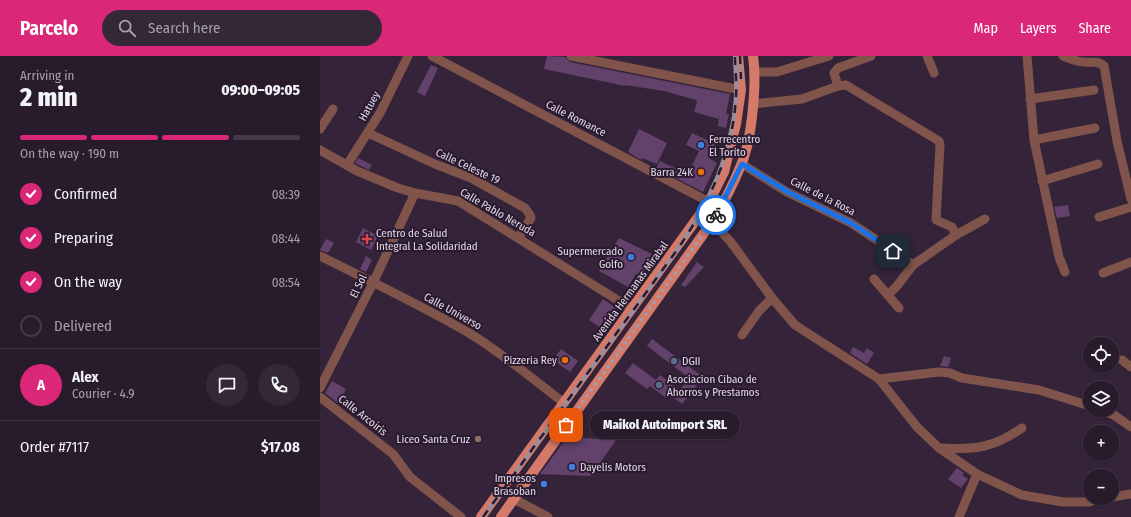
<!DOCTYPE html>
<html lang="en">
<head>
<meta charset="utf-8">
<style>
	body { margin:0; font-family:"Fira Sans Condensed",sans-serif; background:#342837; color:#f1f3f6; height:100vh; display:flex; flex-direction:column; font-size:15px; white-space:nowrap }
	* { box-sizing:border-box; margin:0 }
	p { font-size:13px; color:#a5a1a9 }
	.icon { flex:none; width:22px; height:22px; fill:none; stroke:currentColor; stroke-width:2; stroke-linecap:round; stroke-linejoin:round }
	.map { position:relative; flex:1; overflow:hidden }
	.sheet { display:flex; flex-direction:column; background:#281b2b; width:320px }
	.sheet>* { flex:none }
	.controls { position:absolute; left:763px; top:281px; display:grid; gap:8px }
	.controls a { display:grid; place-items:center; width:36px; height:36px; border-radius:50%; background:#281b2b; box-shadow:0 1px 3px #0004,0 0 0 1px #443947; font-size:20px }
	.pin { position:absolute; display:grid; place-items:center; width:34px; height:34px; color:#fff; margin:-17px; border-radius:8px; box-shadow:0 2px 6px #0006 }
	.courier { position:absolute; display:grid; place-items:center; width:40px; height:40px; margin:-20px; border:3px solid #1a73e8; border-radius:50%; background:#fff; color:#222; box-shadow:0 1px 5px #0007 }
	.bubble { position:absolute; height:28px; border-radius:14px; background:#281b2b; box-shadow:0 1px 3px #0004,0 0 0 1px #443947; font-size:13px; font-weight:800; line-height:28px; text-align:center }
	.head em { font-style:normal; font-weight:800 }
	.head div { display:flex; flex-direction:column-reverse }
	.head { display:flex; align-items:center; justify-content:space-between; height:68px; padding:0 20px }
	h1 { font-size:26px; font-weight:800; line-height:30px }
	.bar { display:grid; grid-template-columns:repeat(4,1fr); gap:6px 4px; align-content:center; height:48px; padding:0 20px }
	.bar i { height:5px; border-radius:3px; background:#443947 }
	.bar .active { background:#db2777 }
	.bar p { grid-column:span 4 }
	.line { display:flex; align-items:center; gap:10px; padding:0 20px; border-top:1px solid #443947 }
	.line div { flex:1 }
	.round { display:grid; place-items:center; flex:none; width:42px; height:42px; border-radius:21px; background:#342837 }
	ol { padding:0 20px; list-style:none }
	li { display:flex; align-items:center; gap:12px; height:44px }
	li p { margin-inline-start:auto }
	li .icon { padding:4px; border-radius:50%; background:#db2777; color:#fff; stroke-width:4 }
	li:last-child { color:#a5a1a9 }
	li i { width:22px; height:22px; border:2px solid #443947; border-radius:50% }
	header { display:flex; align-items:center; gap:24px; box-sizing:border-box; height:56px; padding:0 20px; background:#db2777; color:#fff }
	header strong { font-size:19px }
	nav { display:flex; gap:22px; margin-inline-start:auto; font-size:14px }
	.search { width:280px; height:36px; background:#342837; display:flex; align-items:center; gap:10px; box-sizing:border-box; padding:0 14px; border-radius:22px; color:#a5a1a9; font-size:15px }
	main { display:flex; flex:1; min-height:0 }
	.map>svg:first-child { display:block }
</style>
</head>
<body>
<header>
<strong>Parcelo</strong>
<div class="search"><svg class="icon" aria-label="search" viewBox="0 0 24 24"><circle cx="10" cy="10" r="6"/><path d="M15 15l6 6"/></svg>Search here</div>
<nav><a>Map</a><a>Layers</a><a>Share</a></nav>
</header>
<main>
<section class="sheet">
<div class="head"><div><h1>2 min</h1><p>Arriving in</p></div><em>09:00–09:05</em></div>
<div class="bar"><i class="active"></i><i class="active"></i><i class="active"></i><i></i><p>On the way · 190 m</p></div>
<ol>
<li><svg class="icon" aria-label="check" viewBox="0 0 24 24"><path d="M5 12l5 5 9-10"/></svg>Confirmed<p>08:39</p></li>
<li><svg class="icon" aria-label="check" viewBox="0 0 24 24"><path d="M5 12l5 5 9-10"/></svg>Preparing<p>08:44</p></li>
<li><svg class="icon" aria-label="check" viewBox="0 0 24 24"><path d="M5 12l5 5 9-10"/></svg>On the way<p>08:54</p></li>
<li><i></i>Delivered</li>
</ol>
<div class="line" style="height:72px"><b class="round" style="background:#db2777;color:#fff">A</b><div><b>Alex</b><p>Courier · 4.9</p></div><a class="round"><svg class="icon" aria-label="chat" viewBox="0 0 24 24"><path d="M4 5h16v11H9l-5 4z"/></svg></a><a class="round"><svg class="icon" aria-label="phone" viewBox="0 0 24 24"><path d="M5 4h4l2 5-3 2q2 4 5 5l2-3 5 2v4C11 20 4 13 5 4z"/></svg></a></div>
<div class="line" style="height:52px"><div>Order #7117</div><b>$17.08</b></div>
</section>
<div class="map">
<svg width="811" height="461" viewBox="0 0 811 461">
	<rect width="100%" height="100%" fill="#352439"/>
	<g fill="#62416b">
		<path d="M 227,0 L 245,1 L 250,6 L 410,38 L 406,58 L 409,58 L 406,72 L 398,70 L 399,63 L 374,56 L 377,45 L 376,44 L 344,35 L 305,29 L 305,30 L 224,13 Z"/>
		<path d="M 111,9 L 118,12 L 105,40 L 97,36 Z"/>
		<path d="M 319,73 L 347,87 L 337,108 L 322,102 L 321,104 L 308,96 Z"/>
		<path d="M 372,77 L 396,88 L 389,102 L 397,107 L 383,136 L 336,112 L 340,105 L 368,118 L 379,95 L 366,89 Z"/>
		<path d="M 38,102 L 52,109 L 49,114 L 35,107 Z"/>
		<path d="M 748,149 L 750,160 L 737,162 L 734,151 Z"/>
		<path d="M 43,172 L 58,180 L 51,194 L 36,186 Z"/>
		<path d="M 299,182 L 336,200 L 322,221 L 316,218 L 308,231 L 279,215 Z"/>
		<path d="M 6,183 L 14,187 L 8,197 L 0,194 Z"/>
		<path d="M 46,200 L 52,204 L 46,216 L 40,213 Z"/>
		<path d="M 377,206 L 384,211 L 365,231 L 361,229 Z"/>
		<path d="M 283,243 L 296,252 L 292,257 L 294,258 L 284,274 L 269,264 Z"/>
		<path d="M 332,283 L 383,321 L 362,348 L 349,338 L 346,342 L 330,330 L 327,333 L 305,317 L 313,307 L 336,324 L 340,319 L 360,334 L 369,322 L 327,290 Z"/>
		<path d="M 533,291 L 544,297 L 547,292 L 554,297 L 547,308 L 530,297 Z"/>
		<path d="M 241,293 L 258,305 L 250,316 L 233,304 Z"/>
		<path d="M 624,300 L 631,302 L 628,311 L 620,310 Z"/>
		<path d="M 12,325 L 26,333 L 23,339 L 24,339 L 19,348 L 5,337 Z"/>
		<path d="M 247,381 L 296,384 L 271,420 L 220,418 Z"/>
		<path d="M 637,412 L 644,417 L 642,419 L 648,423 L 641,432 L 628,423 Z"/>
	</g>
	<g fill="none" stroke-linecap="round" stroke-linejoin="round">
		<g stroke="#81544b" stroke-width="9">
			<path d="M 112,0 L 389,146"/>
			<path d="M 251,0 L 421,34"/>
			<path d="M 607,0 L 614,17"/>
			<path d="M 707,0 L 714,84 L 739,201 L 745,216"/>
			<path d="M 743,0 C 750,3 758,6 765,6 C 772,7 778,4 784,10 L 797,85 L 811,143"/>
			<path d="M 434,16 L 457,16 L 509,0"/>
			<path d="M 518,30 L 514,17 L 518,12 L 551,0"/>
			<path d="M 710,43 L 774,34"/>
			<path d="M 433,48 L 482,43 L 518,30 L 526,29 L 619,85 L 620,89 L 616,164 L 632,171 L 636,179"/>
			<path d="M 0,73 L 13,53"/>
			<path d="M 48,77 L 115,108 L 151,122 L 205,152 L 210,159 L 211,162 L 199,181"/>
			<path d="M 714,84 L 775,72"/>
			<path d="M 0,94 L 37,115 L 78,132 L 95,137 L 138,145 L 312,253"/>
			<path d="M 422,108 L 467,136 L 531,167 L 563,188 L 593,209"/>
			<path d="M 27,109 L 60,57 L 88,0"/>
			<path d="M 722,125 L 778,108"/>
			<path d="M 779,161 L 811,151"/>
			<path d="M 392,166 L 410,185 L 452,242 L 475,269 L 559,323 L 597,371 L 619,392 L 657,418 L 702,439 L 743,446 L 769,446 L 785,442"/>
			<path d="M 0,200 C 50,225 101,249 149,277 C 182,297 213,323 244,347"/>
			<path d="M 783,217 L 811,206"/>
			<path d="M 554,223 L 579,252"/>
			<path d="M 568,239 L 577,230 L 593,209 L 636,179 L 665,163"/>
			<path d="M 422,279 L 439,255 L 452,242"/>
			<path d="M 802,304 L 811,311"/>
			<path d="M 559,323 L 619,316 L 630,317 L 642,322 L 719,334 L 770,350"/>
			<path d="M 0,332 L 53,227 L 95,137"/>
			<path d="M 0,341 L 73,398 L 90,421 L 141,461"/>
			<path d="M 780,354 L 794,359 L 811,371"/>
			<path d="M 621,392 C 655,394 673,392 702,372"/>
			<path d="M 792,441 L 811,438"/>
			<path d="M 194,443 L 228,461"/>
			<path d="M 639,461 L 657,418"/>
		</g>
		<g stroke="#d57a68" stroke-width="10">
			<path d="M 161,461 L 389,146 L 404,116 L 416,68 L 421,34 L 418,0"/>
			<path d="M 181,461 L 392,166 C 403,148 413,129 421,109 C 432,84 437,27 433,0"/>
		</g>
		<defs>
			<g id="rail">
				<path d="M 420,0 L 421,23"/>
				<path d="M 163,461 L 357,194 C 389,147 413,98 416,40 C 417,27 415,13 415,0"/>
			</g>
		</defs>
		<use href="#rail" stroke="#9a8d9e" stroke-width="4"/>
		<use href="#rail" stroke="#2a1a2f" stroke-width="2.5" stroke-dasharray="8" stroke-linecap="butt"/>
	</g>
	<g fill="none" stroke-linecap="round" stroke-linejoin="round">
		<path stroke="#a699a9" stroke-width="4" stroke-dasharray="0 7.2" d="M 246,369 L 392,166 L 396,159"/>
		<path stroke="#1a73e8" stroke-width="5" d="M 396,159 L 422,108 L 468,136 L 531,167 L 573,195"/>
	</g>
	<g fill="#3f7fe0" stroke="#2a1a2f" stroke-width="1.5">
		<circle cx="381" cy="89" r="4"/>
		<circle cx="311" cy="201" r="4"/>
		<circle cx="252" cy="411" r="4"/>
		<circle cx="224" cy="428" r="4"/>
	</g>
	<g fill="#e8710a" stroke="#2a1a2f" stroke-width="1.5">
		<circle cx="381" cy="116" r="4"/>
		<circle cx="245" cy="304" r="4"/>
	</g>
	<path fill="#e0444e" stroke="#2a1a2f" stroke-width="1.5" d="M45 177h4v4h4v4h-4v4h-4v-4h-4v-4h4z"/>
	<g fill="#5c6f8a" stroke="#2a1a2f" stroke-width="1.5">
		<circle cx="354" cy="305" r="4"/>
		<circle cx="339" cy="329" r="4"/>
	</g>
	<circle fill="#8d6e63" stroke="#2a1a2f" stroke-width="1.5" cx="158" cy="383" r="4"/>
	<g text-anchor="middle" stroke-width="4" stroke-linejoin="round" paint-order="stroke">
		<g font-size="11" fill="#e3d8e6" stroke="#2a1a2f">
			<text transform="translate(49 50) rotate(-61)" y="4">Hatuey</text>
			<text transform="translate(256 62) rotate(27)" y="4">Calle Romance</text>
			<text transform="translate(148 110) rotate(25)" y="4">Calle Celeste 19</text>
			<text transform="translate(503 140) rotate(27)" y="4">Calle de la Rosa</text>
			<text transform="translate(178 156) rotate(30)" y="4">Calle Pablo Neruda</text>
			<text transform="translate(38 230) rotate(-64)" y="4">El Sol</text>
			<text transform="translate(310 235) rotate(-54)" y="4">Avenida Hermanas Mirabal</text>
			<text transform="translate(133 255) rotate(29)" y="4">Calle Universo</text>
			<text transform="translate(43 359) rotate(38)" y="4">Calle Arcoiris</text>
		</g>
		<g font-size="11" fill="#e3d8e6" stroke="#2a1a2f" text-anchor="start">
			<text x="389" y="87">Ferrecentro<tspan x="389" dy="13">El Torito</tspan></text>
			<text x="373" y="120" text-anchor="end">Barra 24K</text>
			<text x="56" y="181">Centro de Salud<tspan x="56" dy="13">Integral La Solidaridad</tspan></text>
			<text x="303" y="199" text-anchor="end">Supermercado<tspan x="303" dy="13">Golfo</tspan></text>
			<text x="237" y="308" text-anchor="end">Pizzeria Rey</text>
			<text x="362" y="309">DGII</text>
			<text x="347" y="327">Asociacion Cibao de<tspan x="347" dy="13">Ahorros y Prestamos</tspan></text>
			<text x="150" y="387" text-anchor="end">Liceo Santa Cruz</text>
			<text x="260" y="415">Dayelis Motors</text>
			<text x="216" y="426" text-anchor="end">Impresos<tspan x="216" dy="13">Brasoban</tspan></text>
		</g>
	</g>
</svg>
<div class="controls">
<a><svg class="icon" aria-label="locate" viewBox="0 0 24 24"><circle cx="12" cy="12" r="6"/><path d="M12 2v4M12 18v4M2 12h4M18 12h4"/></svg></a>
<a><svg class="icon" aria-label="layers" viewBox="0 0 24 24"><path d="M12 4l9 5-9 5-9-5zM3 14l9 5 9-5"/></svg></a>
<a>+</a>
<a>−</a>
</div>
<div class="pin" style="left:246px;top:369px;background:#ea580c"><svg class="icon" aria-label="bag" viewBox="0 0 24 24"><path d="M5 8h14l-1 12H6zM9 8a3 3 0 0 1 6 0"/></svg></div>
<div class="pin" style="left:573px;top:195px;background:#1f2937"><svg class="icon" aria-label="home" viewBox="0 0 24 24"><path d="M3 11l9-7 9 7M6 9v11h12V9"/></svg></div>
<div class="courier" style="left:396px;top:159px"><svg class="icon" aria-label="bike" viewBox="0 0 24 24"><circle cx="6" cy="16" r="4"/><circle cx="18" cy="16" r="4"/><path d="M6 16l4-8h5l3 8M10 8l3 8H6M13 5h3"/></svg></div>
<div class="bubble" style="left:270px;top:355px;width:150px">Maikol Autoimport SRL</div>
</div>
</main>
</body>
</html>
